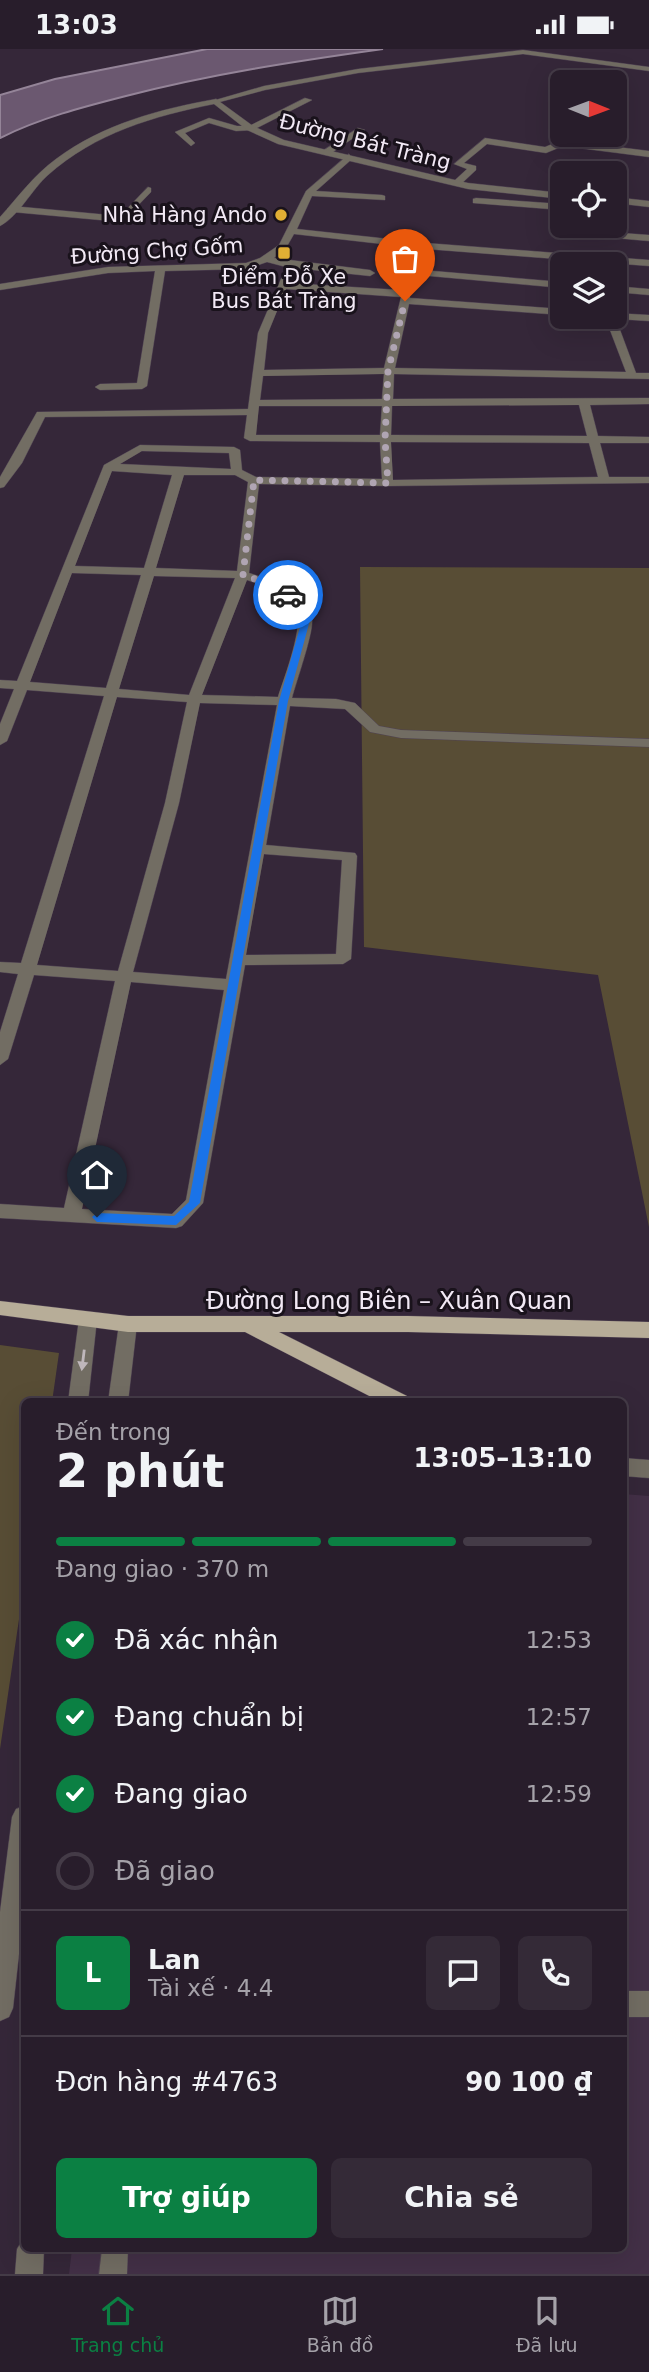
<!DOCTYPE html>
<html lang="vi">
<head>
<meta charset="utf-8">
<style>
	body { margin:0; font-family:"DejaVu Sans",sans-serif; background:#342a37; color:#f1f3f6; height:100vh; display:flex; flex-direction:column; font-size:26px; white-space:nowrap }
	* { box-sizing:border-box; margin:0 }
	p { font-size:23px; color:#a5a2a9 }
	.icon { flex:none; width:38px; height:38px; fill:none; stroke:currentColor; stroke-width:2; stroke-linecap:round; stroke-linejoin:round }
	.map { position:relative; flex:1; overflow:hidden }
	.sheet { position:absolute; left:21px; top:1349px; width:606px; height:854px; display:flex; flex-direction:column; background:#281d2b; border-radius:10px; box-shadow:0 7px 28px #0002,0 0 0 2px #443b47 }
	.sheet>* { flex:none }
	.needle { width:46px; rotate:91deg }
	.fabs { position:absolute; left:550px; top:21px; display:grid; gap:14px }
	.fabs a { display:grid; place-items:center; width:77px; height:77px; border-radius:10px; background:#281d2b; box-shadow:0 7px 28px #0002,0 0 0 2px #443b47; font-size:35px }
	.pin { position:absolute; display:grid; place-items:center; width:60px; height:60px; color:#fff; margin:-72px -30px; border-radius:50% 50% 50% 0; rotate:-45deg; box-shadow:0 0 7px #0007 }
	.pin .icon { rotate:45deg }
	.courier { position:absolute; display:grid; place-items:center; width:70px; height:70px; margin:-35px; border:5px solid #1a73e8; border-radius:50%; background:#fff; color:#222; box-shadow:0 2px 9px #0007 }
	.summary em { font-style:normal; font-weight:800 }
	.summary div { display:flex; flex-direction:column-reverse }
	.summary { display:flex; align-items:center; justify-content:space-between; height:119px; padding:0 35px }
	h1 { font-size:46px; font-weight:800; line-height:52px }
	.bar { display:grid; grid-template-columns:repeat(4,1fr); gap:10px 7px; align-content:center; height:84px; padding:0 35px }
	.bar i { height:9px; border-radius:5px; background:#443b47 }
	.bar .active { background:#0b8043 }
	.bar p { grid-column:span 4 }
	.line { display:flex; align-items:center; gap:18px; padding:0 35px; border-top:2px solid #443b47 }
	.line div { flex:1 }
	.round { display:grid; place-items:center; flex:none; width:74px; height:74px; border-radius:10px; background:#342a37 }
	ol { padding:0 35px; list-style:none }
	li { display:flex; align-items:center; gap:21px; height:77px }
	li p { margin-inline-start:auto }
	li .icon { padding:7px; border-radius:50%; background:#0b8043; color:#fff; stroke-width:4 }
	li:last-child { color:#a5a2a9 }
	li i { width:38px; height:38px; border:4px solid #443b47; border-radius:50% }
	.cta { display:flex; gap:14px; margin-top:auto; padding:14px 35px }
	.cta a { flex:1; height:80px; border-radius:10px; background:#0b8043; color:#fff; font-size:28px; font-weight:800; line-height:80px; text-align:center }
	.cta a+a { background:#342a37; color:#f1f3f6 }
	.status { display:flex; justify-content:space-between; align-items:center; height:49px; padding:0 35px; background:#281d2b; direction:ltr }
	.status svg { height:19px; fill:currentColor }
	.menu { display:flex; justify-content:space-around; align-items:center; height:98px; border-top:2px solid #443b47; background:#281d2b; font-size:19px; color:#a5a2a9 }
	.menu a { display:grid; justify-items:center; gap:4px }
	.menu .active { color:#0b8043 }
	.map>svg:first-child { display:block }
</style>
</head>
<body>
<div class="status"><b>13:03</b><svg viewBox="0 0 49 12"><path d="M0 12V9h3v3zM5 12V6h3v6zM10 12V3h3v9zM15 12V0h3v12zM26 1h20v11H26zM47 4h2v5h-2z"/></svg></div>
<div class="map">
<svg width="649" height="2225" viewBox="0 0 649 2225">
	<rect width="100%" height="100%" fill="#352739"/>
	<path fill="#433047" d="M 623,1445 L 649,1447 L 649,2225 L 69,2225 L 72,2200 L 623,2200 Z"/>
	<g fill="#584d35">
		<path d="M 360,518 L 649,519 L 649,1178 L 598,926 L 364,898 Z"/>
		<path d="M 0,1296 L 59,1304 L 52,1353 L 24,1353 L 24,1536 L 0,1700 Z"/>
	</g>
	<path fill="#6b5870" stroke="#948498" stroke-width="2" d="M 207,0 L 383,0 C 297,12 211,25 126,47 C 83,58 40,69 0,89 L 0,46 L 55,30 Z"/>
	<g fill="none" stroke-linecap="round" stroke-linejoin="round">
		<defs>
			<g id="minor">
				<path d="M 523,1 L 649,18 L 649,22 L 523,5 L 358,24 L 265,41 L 216,54 L 212,52 L 264,37 L 358,20 Z"/>
				<path d="M 305,49 L 312,51 L 253,81 L 236,82 L 209,74 L 185,84 L 195,94 L 191,97 L 175,83 L 209,69 L 237,77 L 249,77 Z"/>
				<path d="M 358,79 L 365,81 L 330,105 L 324,105 L 324,101 Z"/>
				<path d="M 485,89 L 545,98 L 562,91 L 649,102 L 649,108 L 563,97 L 546,104 L 487,95 L 464,114 L 476,117 L 476,121 L 460,136 L 454,136 L 454,132 L 467,120 L 454,115 Z"/>
				<path d="M 349,105 L 352,110 L 316,142 L 382,146 L 385,147 L 385,151 L 312,147 L 297,180 L 426,194 L 649,211 L 649,217 L 426,200 L 294,185 L 286,199 L 274,209 L 370,221 L 375,224 L 370,227 L 294,219 L 288,234 L 400,241 L 409,244 L 410,249 L 562,260 L 562,266 L 409,255 L 395,319 L 626,323 L 605,268 L 614,268 L 614,264 L 649,266 L 649,272 L 616,270 L 636,324 L 649,324 L 649,330 L 394,325 L 393,350 L 649,349 L 649,355 L 590,356 L 598,387 L 649,388 L 649,394 L 600,394 L 609,428 L 649,428 L 649,434 L 388,437 L 259,435 L 249,524 C 271,531 308,542 312,570 C 314,583 296,633 292,649 L 336,650 L 355,654 L 379,677 L 401,681 L 649,690 L 649,698 L 401,689 L 370,683 L 345,660 L 290,657 L 266,796 L 355,804 L 357,807 L 351,910 L 343,915 L 245,916 L 203,1154 L 182,1177 L 176,1179 L 0,1169 L 0,1155 L 64,1159 L 115,932 L 34,926 L 8,1010 L 0,1016 L 0,983 L 18,925 L 0,923 L 0,913 L 21,914 L 104,647 L 27,641 L 7,692 L 0,696 L 0,675 L 14,640 L 0,639 L 0,631 L 17,632 L 104,416 L 140,396 L 234,398 L 240,401 L 242,421 L 256,428 L 382,430 L 380,393 L 250,392 L 244,389 L 247,366 L 45,368 L 22,414 L 4,438 L 0,439 L 0,428 L 37,363 L 248,360 L 258,284 L 286,218 L 267,213 L 247,220 L 165,222 L 147,337 L 142,340 L 100,341 L 95,338 L 100,335 L 137,334 L 155,222 L 108,224 L 0,241 L 0,235 L 108,218 L 246,214 L 260,209 L 279,196 L 306,142 ZM 286,240 L 401,248 L 384,319 L 264,321 L 268,284 ZM 384,325 L 382,350 L 260,351 L 263,327 ZM 579,356 L 587,387 L 391,386 L 392,357 ZM 259,357 L 382,357 L 380,386 L 256,386 ZM 391,393 L 589,394 L 598,428 L 393,431 ZM 142,402 L 229,404 L 231,420 L 120,415 ZM 112,422 L 172,426 L 144,519 L 75,517 ZM 184,426 L 235,426 L 248,433 L 237,522 L 156,519 ZM 72,524 L 141,526 L 106,639 L 30,633 ZM 154,527 L 235,529 L 189,646 L 119,640 ZM 247,531 C 263,537 284,543 295,558 C 306,573 284,629 278,648 L 202,646 ZM 117,648 L 187,653 L 165,754 L 118,922 L 37,916 ZM 200,654 L 277,656 L 226,930 L 133,923 L 179,754 ZM 264,805 L 342,811 L 336,905 L 246,906 ZM 131,933 L 224,941 L 186,1151 L 172,1165 L 82,1160 Z"/>
				<path d="M 607,115 L 611,118 L 607,124 L 599,124 Z"/>
				<path d="M 148,138 L 151,139 L 151,143 L 122,173 L 12,163 L 7,160 L 12,157 L 120,167 Z"/>
				<path d="M 476,149 L 562,155 L 562,161 L 473,154 L 473,150 Z"/>
				<path d="M 594,182 L 649,186 L 649,192 L 591,187 L 589,185 Z"/>
				<path d="M 410,220 L 562,233 L 562,239 L 407,225 L 405,223 Z"/>
				<path d="M 614,237 L 649,240 L 649,246 L 614,243 Z"/>
				<path d="M 623,1409 L 649,1411 L 649,1429 L 623,1427 Z"/>
				<rect x="623" y="1942" width="26" height="26"/>
				<path d="M 102,2200 L 128,2200 L 127,2225 L 99,2225 Z"/>
			</g>
			<g id="tertiary">
				<path d="M 216,50 L 253,77 L 284,91 L 468,134 L 562,144 L 562,150 L 468,140 L 278,95 L 247,81 L 214,55 C 154,67 95,84 48,126 C 32,140 19,167 0,177 L 0,168 C 18,148 34,126 56,110 C 103,75 160,60 216,50 Z"/>
				<path d="M 614,148 L 649,152 L 649,158 L 614,154 Z"/>
				<path d="M 88,1263 L 95,1265 L 97,1270 L 88,1353 L 68,1353 L 79,1270 L 81,1265 Z"/>
				<path d="M 128,1267 L 135,1270 L 137,1275 L 128,1353 L 108,1353 L 119,1275 L 121,1270 Z"/>
				<path d="M 24,1757 L 24,1860 L 13,1959 L 9,1968 L 0,1972 L 0,1863 L 12,1768 L 16,1760 Z"/>
				<path d="M 24,2189 L 24,2200 L 44,2200 L 43,2225 L 15,2225 L 17,2200 Z"/>
			</g>
			<path id="primary" d="M 0,1252 L 128,1267 L 408,1267 L 649,1273 L 649,1289 L 408,1283 L 279,1283 L 407,1347 L 410,1353 L 381,1353 L 245,1283 L 128,1283 L 0,1266 Z"/>
		</defs>
		<use href="#minor" stroke="#4f4253" stroke-width="1"/>
		<use href="#tertiary" stroke="#4f4253" stroke-width="1"/>
		<use href="#primary" stroke="#4f4253" stroke-width="1"/>
		<use href="#minor" fill="#726d63" fill-rule="evenodd"/>
		<use href="#tertiary" fill="#726d63" fill-rule="evenodd"/>
		<use href="#primary" fill="#b7ad98" fill-rule="evenodd"/>
	</g>
	<defs><path id="oneway-solid" d="M-6-.8H1V-3.2L6.5 0L1 3.2V.8H-6Z" transform="scale(1.75)"/></defs>
	<use fill="#bfb7bb" href="#oneway-solid" transform="translate(83 1311) rotate(97)"/>
	<path fill="#1a73e8" d="M 288,544 L 303,554 L 310,571 L 288,652 L 200,1154 L 176,1176 L 97,1173 L 92,1168 L 97,1164 L 174,1167 L 189,1153 L 279,652 L 302,571 L 297,557 L 284,546 Z"/>
	<g fill="none" stroke-linecap="round" stroke-linejoin="round">
		<path stroke="#b0a5b3" stroke-width="7" stroke-dasharray="0 12.6" d="M 288,546 L 276,537 L 243,526 L 254,431 L 388,434 L 385,391 L 388,322 L 405,252"/>
	</g>
	<g fill="#e1af34" stroke="#19121b" stroke-width="2.5">
		<circle cx="281" cy="166" r="7"/>
		<rect x="277" y="197" width="14" height="14" rx="3.5"/>
	</g>
	<g text-anchor="middle" stroke-width="6" stroke-linejoin="round" paint-order="stroke">
		<g font-size="21" fill="#f2e9f5" stroke="#19121b">
			<text transform="translate(365 93) rotate(14)" y="7">Đường Bát Tràng</text>
			<text transform="translate(157 202) rotate(-4)" y="7">Đường Chợ Gốm</text>
		</g>
		<g font-size="21" fill="#f2e9f5" stroke="#19121b" text-anchor="end">
			<text x="267" y="173">Nhà Hàng Ando</text>
			<text x="284" y="235" text-anchor="middle">Điểm Đỗ Xe<tspan x="284" dy="24">Bus Bát Tràng</tspan></text>
		</g>
		<g font-size="24" fill="#f2e9f5" stroke="#19121b">
			<text x="389" y="1260">Đường Long Biên – Xuân Quan</text>
		</g>
	</g>
</svg>
<div class="fabs">
<a><svg class="needle" viewBox="-14 -14 28 28"><path d="M0-13l5 13h-10z" fill="#e53935"/><path d="M0 13l5-13h-10z" fill="#a5a2a9"/></svg></a>
<a><svg class="icon" aria-label="locate" viewBox="0 0 24 24"><circle cx="12" cy="12" r="6"/><path d="M12 2v4M12 18v4M2 12h4M18 12h4"/></svg></a>
<a><svg class="icon" aria-label="layers" viewBox="0 0 24 24"><path d="M12 4l9 5-9 5-9-5zM3 14l9 5 9-5"/></svg></a>
</div>
<div class="pin" style="left:405px;top:252px;background:#ea580c"><svg class="icon" aria-label="bag" viewBox="0 0 24 24"><path d="M5 8h14l-1 12H6zM9 8a3 3 0 0 1 6 0"/></svg></div>
<div class="pin" style="left:97px;top:1168px;background:#1f2937"><svg class="icon" aria-label="home" viewBox="0 0 24 24"><path d="M3 11l9-7 9 7M6 9v11h12V9"/></svg></div>
<div class="courier" style="left:288px;top:546px"><svg class="icon" aria-label="car" viewBox="0 0 24 24"><path d="M5 17H2v-5l4-1 3-4h7l3 4 3 1v5h-3M9 17h6M6 11h13"/><circle cx="7" cy="17" r="2"/><circle cx="17" cy="17" r="2"/></svg></div>
<section class="sheet">
<div class="summary"><div><h1>2 phút</h1><p>Đến trong</p></div><em>13:05–13:10</em></div>
<div class="bar"><i class="active"></i><i class="active"></i><i class="active"></i><i></i><p>Đang giao · 370 m</p></div>
<ol>
<li><svg class="icon" aria-label="check" viewBox="0 0 24 24"><path d="M5 12l5 5 9-10"/></svg>Đã xác nhận<p>12:53</p></li>
<li><svg class="icon" aria-label="check" viewBox="0 0 24 24"><path d="M5 12l5 5 9-10"/></svg>Đang chuẩn bị<p>12:57</p></li>
<li><svg class="icon" aria-label="check" viewBox="0 0 24 24"><path d="M5 12l5 5 9-10"/></svg>Đang giao<p>12:59</p></li>
<li><i></i>Đã giao</li>
</ol>
<div class="line" style="height:126px"><b class="round" style="background:#0b8043;color:#fff">L</b><div><b>Lan</b><p>Tài xế · 4.4</p></div><a class="round"><svg class="icon" aria-label="chat" viewBox="0 0 24 24"><path d="M4 5h16v11H9l-5 4z"/></svg></a><a class="round"><svg class="icon" aria-label="phone" viewBox="0 0 24 24"><path d="M5 4h4l2 5-3 2q2 4 5 5l2-3 5 2v4C11 20 4 13 5 4z"/></svg></a></div>
<div class="line" style="height:91px"><div>Đơn hàng #4763</div><b>90 100 ₫</b></div>
<div class="cta"><a>Trợ giúp</a><a>Chia sẻ</a></div>
</section>
</div>
<nav class="menu">
<a class="active"><svg class="icon" aria-label="home" viewBox="0 0 24 24"><path d="M3 11l9-7 9 7M6 9v11h12V9"/></svg>Trang chủ</a>
<a><svg class="icon" aria-label="map" viewBox="0 0 24 24"><path d="M3 6l6-2 6 2 6-2v14l-6 2-6-2-6 2zM9 4v14M15 6v14"/></svg>Bản đồ</a>
<a><svg class="icon" aria-label="saved" viewBox="0 0 24 24"><path d="M7 4h10v16l-5-4-5 4z"/></svg>Đã lưu</a>
</nav>
</body>
</html>
